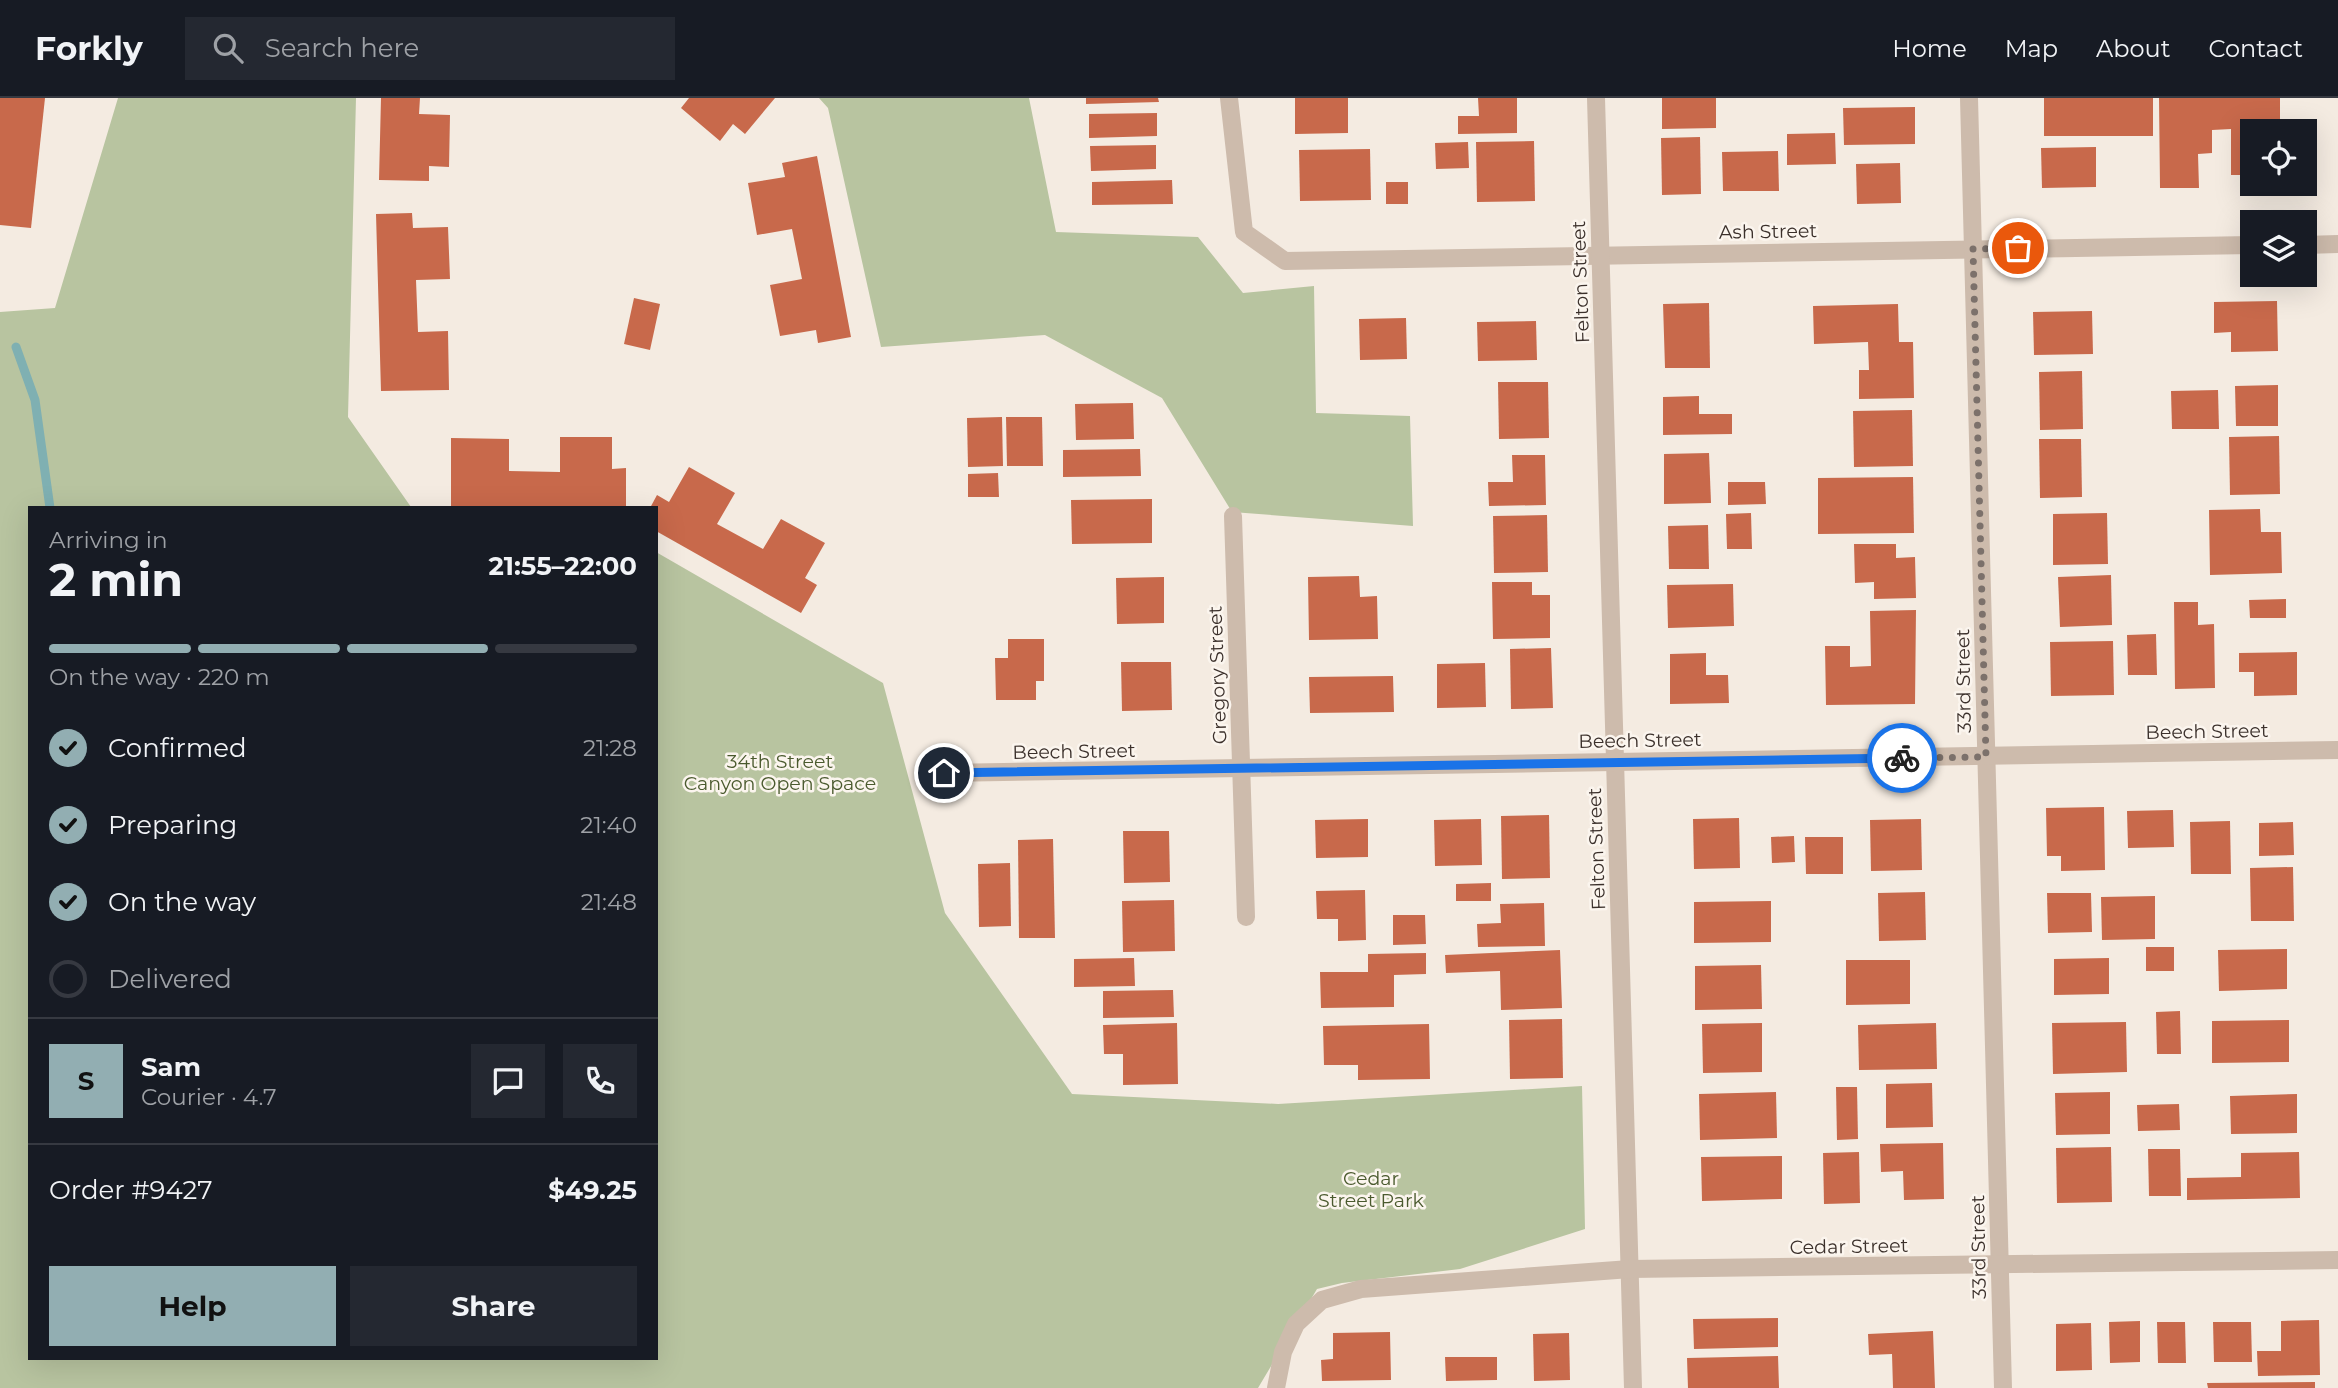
<!DOCTYPE html>
<html lang="en">
<head>
<meta charset="utf-8">
<style>
	body { margin:0; font-family:Montserrat,sans-serif; background:#242831; color:#f1f3f6; height:100vh; display:flex; flex-direction:column; font-size:26px; white-space:nowrap }
	* { box-sizing:border-box; margin:0 }
	p { font-size:23px; color:#9ea1a6 }
	.icon { flex:none; width:38px; height:38px; fill:none; stroke:currentColor; stroke-width:2; stroke-linecap:round; stroke-linejoin:round }
	.map { position:relative; flex:1; overflow:hidden }
	.drawer { position:absolute; left:28px; top:408px; width:630px; height:854px; display:flex; flex-direction:column; background:#171b24; border-radius:0px; box-shadow:0 7px 28px #0002 }
	.drawer>* { flex:none }
	.fabs { position:absolute; left:2240px; top:21px; display:grid; gap:14px }
	.fabs a { display:grid; place-items:center; width:77px; height:77px; border-radius:0px; background:#171b24; box-shadow:0 7px 28px #0002; font-size:35px }
	.pin { position:absolute; display:grid; place-items:center; width:60px; height:60px; color:#fff; margin:-30px; border:4px solid #fff; border-radius:50%; box-shadow:0 2px 7px #0007 }
	.courier { position:absolute; display:grid; place-items:center; width:70px; height:70px; margin:-35px; border:5px solid #1a73e8; border-radius:50%; background:#fff; color:#222; box-shadow:0 2px 9px #0007 }
	.headline em { font-style:normal; font-weight:700 }
	.headline div { display:flex; flex-direction:column-reverse }
	.headline { display:flex; align-items:center; justify-content:space-between; height:119px; padding:0 21px }
	h1 { font-size:46px; font-weight:700; line-height:52px }
	.bar { display:grid; grid-template-columns:repeat(4,1fr); gap:10px 7px; align-content:center; height:84px; padding:0 21px }
	.bar i { height:9px; border-radius:5px; background:#363941 }
	.bar .current { background:#92aeb2 }
	.bar p { grid-column:span 4 }
	.line { display:flex; align-items:center; gap:18px; padding:0 21px; border-top:2px solid #363941 }
	.line div { flex:1 }
	.round { display:grid; place-items:center; flex:none; width:74px; height:74px; border-radius:0px; background:#242831 }
	ol { padding:0 21px; list-style:none }
	li { display:flex; align-items:center; gap:21px; height:77px }
	li p { margin-inline-start:auto }
	li .icon { padding:7px; border-radius:50%; background:#92aeb2; color:#111; stroke-width:4 }
	li:last-child { color:#9ea1a6 }
	li i { width:38px; height:38px; border:4px solid #363941; border-radius:50% }
	.primary-button { display:flex; gap:14px; margin-top:auto; padding:14px 21px }
	.primary-button a { flex:1; height:80px; border-radius:0px; background:#92aeb2; color:#111; font-size:28px; font-weight:700; line-height:80px; text-align:center }
	.primary-button a+a { background:#242831; color:#f1f3f6 }
	header { display:flex; align-items:center; gap:42px; box-sizing:border-box; height:98px; padding:0 35px; background:#171b24; border-bottom:2px solid #363941 }
	header strong { font-size:33px }
	nav { display:flex; gap:38px; margin-inline-start:auto; font-size:24px }
	.search { width:490px; height:63px; background:#242831; display:flex; align-items:center; gap:18px; box-sizing:border-box; padding:0 24px; border-radius:0px; color:#9ea1a6; font-size:26px }
	.map>svg:first-child { display:block }
</style>
</head>
<body>
<header>
<strong>Forkly</strong>
<div class="search"><svg class="icon" aria-label="search" viewBox="0 0 24 24"><circle cx="10" cy="10" r="6"/><path d="M15 15l6 6"/></svg>Search here</div>
<nav><a>Home</a><a>Map</a><a>About</a><a>Contact</a></nav>
</header>
<div class="map">
<svg width="2338" height="1290" viewBox="0 0 2338 1290">
	<rect width="100%" height="100%" fill="#f4ebe1"/>
	<g fill="#b8c4a0">
		<path d="M 118,0 L 356,0 L 348,319 L 411,409 L 30,410 L 30,1260 L 656,1260 L 656,454 L 883,585 L 945,815 L 1072,996 L 1278,1006 L 1582,988 L 1585,1131 L 1460,1171 L 1342,1185 L 1317,1191 L 1258,1290 L 0,1290 L 0,214 L 55,210 Z"/>
		<path d="M 819,0 L 1029,0 L 1056,134 L 1198,139 L 1243,195 L 1314,188 L 1316,315 L 1410,318 L 1413,428 L 1232,414 L 1162,300 L 1045,237 L 881,249 L 828,10 Z"/>
	</g>
	<g fill="none" stroke-linecap="round" stroke-linejoin="round">
		<path stroke="#7fb0b2" stroke-width="9" d="M 16,249 L 35,302 L 50,410"/>
	</g>
	<g fill="#c8694b">
		<path d="M 0,0 L 45,0 L 31,130 L 0,127 Z"/>
		<path d="M 381,0 L 420,0 L 419,16 L 450,17 L 449,69 L 429,68 L 429,83 L 379,82 Z"/>
		<path d="M 689,0 L 775,0 L 745,36 L 733,26 L 720,43 L 681,10 Z"/>
		<path d="M 1086,0 L 1158,0 L 1159,4 L 1086,6 Z"/>
		<path d="M 1295,0 L 1348,0 L 1348,35 L 1295,36 Z"/>
		<path d="M 1478,0 L 1517,0 L 1517,35 L 1458,36 L 1458,18 L 1479,18 Z"/>
		<path d="M 1662,0 L 1716,0 L 1716,30 L 1662,31 Z"/>
		<rect x="2044" y="0" width="109" height="38"/>
		<path d="M 2159,0 L 2280,0 L 2280,33 L 2252,33 L 2252,77 L 2231,77 L 2231,31 L 2212,32 L 2212,55 L 2198,56 L 2199,90 L 2160,90 Z"/>
		<path d="M 1915,9 L 1915,46 L 1844,47 L 1843,10 Z"/>
		<path d="M 1157,15 L 1157,38 L 1089,40 L 1089,16 Z"/>
		<path d="M 1835,35 L 1836,66 L 1787,67 L 1787,36 Z"/>
		<path d="M 1700,39 L 1701,96 L 1662,97 L 1661,40 Z"/>
		<path d="M 1534,43 L 1535,103 L 1477,104 L 1476,44 Z"/>
		<path d="M 1468,44 L 1469,70 L 1436,71 L 1435,45 Z"/>
		<path d="M 1156,47 L 1156,71 L 1091,73 L 1090,48 Z"/>
		<path d="M 2096,49 L 2096,89 L 2042,90 L 2041,50 Z"/>
		<path d="M 1370,51 L 1371,102 L 1300,103 L 1299,52 Z"/>
		<path d="M 1778,53 L 1779,93 L 1723,93 L 1722,54 Z"/>
		<path d="M 817,58 L 851,239 L 818,245 L 816,232 L 780,238 L 770,187 L 802,181 L 792,131 L 757,137 L 748,85 L 785,79 L 782,65 Z"/>
		<path d="M 1900,65 L 1901,105 L 1857,106 L 1856,66 Z"/>
		<path d="M 1172,82 L 1173,106 L 1092,107 L 1092,84 Z"/>
		<rect x="1386" y="84" width="22" height="22"/>
		<path d="M 412,115 L 413,130 L 448,129 L 450,181 L 416,182 L 418,234 L 448,233 L 449,292 L 381,293 L 376,116 Z"/>
		<path d="M 634,200 L 660,206 L 650,252 L 624,246 Z"/>
		<path d="M 2277,203 L 2278,253 L 2231,254 L 2231,234 L 2214,235 L 2214,204 Z"/>
		<path d="M 1709,205 L 1710,270 L 1665,270 L 1663,206 Z"/>
		<path d="M 1898,206 L 1899,244 L 1913,244 L 1914,300 L 1859,301 L 1859,272 L 1869,272 L 1868,244 L 1814,246 L 1813,208 Z"/>
		<path d="M 2092,213 L 2093,256 L 2034,257 L 2033,214 Z"/>
		<path d="M 1406,220 L 1407,261 L 1360,262 L 1359,221 Z"/>
		<path d="M 1536,223 L 1537,262 L 1478,263 L 1477,224 Z"/>
		<path d="M 2082,273 L 2083,331 L 2040,332 L 2039,274 Z"/>
		<path d="M 1498,284 L 1548,284 L 1549,340 L 1499,341 Z"/>
		<path d="M 2278,287 L 2278,328 L 2236,328 L 2235,288 Z"/>
		<path d="M 2218,292 L 2219,331 L 2172,331 L 2171,293 Z"/>
		<path d="M 1699,298 L 1699,316 L 1732,316 L 1732,336 L 1663,337 L 1663,299 Z"/>
		<path d="M 1133,305 L 1134,341 L 1076,342 L 1075,306 Z"/>
		<path d="M 1912,312 L 1913,368 L 1854,369 L 1853,313 Z"/>
		<path d="M 1002,319 L 1003,368 L 968,369 L 967,320 Z"/>
		<path d="M 1006,319 L 1042,319 L 1043,368 L 1007,368 Z"/>
		<path d="M 2279,338 L 2280,396 L 2230,397 L 2229,339 Z"/>
		<path d="M 560,339 L 612,339 L 612,371 L 626,370 L 626,410 L 451,409 L 451,340 L 509,341 L 509,373 L 560,374 Z"/>
		<path d="M 2039,341 L 2081,341 L 2082,399 L 2040,400 Z"/>
		<path d="M 1140,351 L 1141,378 L 1063,379 L 1063,352 Z"/>
		<path d="M 1709,355 L 1711,405 L 1664,406 L 1664,356 Z"/>
		<path d="M 1512,357 L 1545,357 L 1546,407 L 1489,408 L 1488,384 L 1513,384 Z"/>
		<path d="M 689,369 L 735,395 L 717,426 L 763,451 L 781,421 L 825,445 L 805,480 L 817,487 L 801,515 L 656,433 L 656,410 L 650,410 L 657,397 L 669,404 Z"/>
		<path d="M 998,375 L 999,399 L 968,399 L 968,376 Z"/>
		<path d="M 1913,379 L 1914,435 L 1818,436 L 1818,380 Z"/>
		<path d="M 1728,384 L 1765,384 L 1766,406 L 1728,407 Z"/>
		<path d="M 1152,401 L 1152,445 L 1072,446 L 1071,402 Z"/>
		<path d="M 2260,411 L 2261,434 L 2281,434 L 2282,475 L 2210,477 L 2209,412 Z"/>
		<path d="M 1751,415 L 1752,451 L 1727,451 L 1726,416 Z"/>
		<path d="M 2107,415 L 2108,466 L 2053,467 L 2053,416 Z"/>
		<path d="M 1547,417 L 1548,474 L 1494,475 L 1493,418 Z"/>
		<path d="M 1708,427 L 1709,471 L 1669,471 L 1668,428 Z"/>
		<path d="M 1854,446 L 1896,446 L 1896,460 L 1915,459 L 1916,500 L 1874,501 L 1874,484 L 1855,485 Z"/>
		<path d="M 2111,477 L 2112,527 L 2060,529 L 2058,479 Z"/>
		<path d="M 1359,478 L 1360,499 L 1377,498 L 1378,541 L 1309,542 L 1308,479 Z"/>
		<path d="M 1164,479 L 1164,525 L 1117,526 L 1116,480 Z"/>
		<path d="M 1492,484 L 1532,484 L 1532,497 L 1550,497 L 1550,540 L 1493,541 Z"/>
		<path d="M 1733,486 L 1734,528 L 1668,530 L 1667,487 Z"/>
		<path d="M 2286,501 L 2286,520 L 2250,520 L 2249,502 Z"/>
		<path d="M 2174,504 L 2198,504 L 2198,527 L 2214,526 L 2215,590 L 2175,591 Z"/>
		<path d="M 1916,512 L 1915,606 L 1826,607 L 1825,548 L 1850,548 L 1850,569 L 1871,568 L 1870,513 Z"/>
		<path d="M 2156,536 L 2157,577 L 2128,577 L 2127,537 Z"/>
		<path d="M 1008,541 L 1044,541 L 1044,583 L 1036,583 L 1036,602 L 996,602 L 995,560 L 1008,560 Z"/>
		<path d="M 2113,543 L 2114,597 L 2051,598 L 2050,544 Z"/>
		<path d="M 1551,550 L 1553,610 L 1511,611 L 1510,551 Z"/>
		<path d="M 2297,554 L 2297,597 L 2254,598 L 2254,574 L 2239,574 L 2239,555 Z"/>
		<path d="M 1706,555 L 1706,577 L 1728,577 L 1729,605 L 1670,606 L 1670,556 Z"/>
		<path d="M 1121,564 L 1171,564 L 1172,612 L 1122,613 Z"/>
		<path d="M 1485,565 L 1486,609 L 1437,610 L 1437,566 Z"/>
		<path d="M 1393,578 L 1394,614 L 1310,615 L 1309,579 Z"/>
		<path d="M 2104,709 L 2105,772 L 2061,773 L 2061,758 L 2047,758 L 2046,710 Z"/>
		<path d="M 2173,712 L 2174,749 L 2128,750 L 2127,713 Z"/>
		<path d="M 1549,717 L 1550,780 L 1502,781 L 1501,718 Z"/>
		<path d="M 1739,720 L 1740,770 L 1694,771 L 1693,721 Z"/>
		<path d="M 1368,721 L 1368,759 L 1316,760 L 1315,722 Z"/>
		<path d="M 1481,721 L 1482,767 L 1435,768 L 1434,722 Z"/>
		<path d="M 1921,721 L 1922,772 L 1871,773 L 1870,722 Z"/>
		<path d="M 2230,723 L 2231,776 L 2191,776 L 2190,724 Z"/>
		<path d="M 2293,724 L 2294,757 L 2259,758 L 2259,725 Z"/>
		<path d="M 1123,733 L 1169,733 L 1170,784 L 1124,785 Z"/>
		<path d="M 1794,738 L 1795,764 L 1772,765 L 1771,739 Z"/>
		<path d="M 1805,739 L 1843,739 L 1843,776 L 1806,776 Z"/>
		<path d="M 1053,741 L 1055,840 L 1019,840 L 1018,742 Z"/>
		<path d="M 1010,765 L 1011,828 L 979,829 L 978,766 Z"/>
		<path d="M 2293,769 L 2294,823 L 2251,823 L 2250,770 Z"/>
		<path d="M 1491,785 L 1491,803 L 1456,803 L 1456,786 Z"/>
		<path d="M 1365,792 L 1366,842 L 1338,843 L 1338,821 L 1317,821 L 1316,793 Z"/>
		<path d="M 1925,794 L 1926,842 L 1879,843 L 1878,795 Z"/>
		<path d="M 2047,795 L 2091,795 L 2092,834 L 2048,835 Z"/>
		<path d="M 2155,798 L 2155,841 L 2102,842 L 2101,799 Z"/>
		<path d="M 1174,802 L 1175,853 L 1123,854 L 1122,803 Z"/>
		<path d="M 1771,803 L 1771,844 L 1694,845 L 1694,804 Z"/>
		<path d="M 1544,805 L 1545,848 L 1478,849 L 1477,826 L 1501,825 L 1500,806 Z"/>
		<path d="M 1393,817 L 1425,817 L 1426,846 L 1393,847 Z"/>
		<rect x="2146" y="849" width="28" height="24"/>
		<path d="M 2287,851 L 2287,891 L 2219,893 L 2218,852 Z"/>
		<path d="M 1560,852 L 1562,910 L 1501,912 L 1500,873 L 1446,875 L 1445,857 Z"/>
		<path d="M 1426,855 L 1426,876 L 1394,877 L 1394,909 L 1321,910 L 1320,874 L 1368,874 L 1368,856 Z"/>
		<path d="M 1134,860 L 1135,888 L 1074,889 L 1074,861 Z"/>
		<path d="M 2109,860 L 2109,896 L 2054,897 L 2054,861 Z"/>
		<path d="M 1846,862 L 1910,862 L 1910,906 L 1846,907 Z"/>
		<path d="M 1761,867 L 1762,911 L 1695,912 L 1695,868 Z"/>
		<path d="M 1173,892 L 1174,919 L 1103,920 L 1103,893 Z"/>
		<path d="M 2180,913 L 2181,956 L 2157,956 L 2156,914 Z"/>
		<path d="M 1562,921 L 1563,980 L 1510,981 L 1509,922 Z"/>
		<path d="M 2289,922 L 2289,964 L 2212,965 L 2212,923 Z"/>
		<path d="M 2126,924 L 2127,974 L 2053,976 L 2052,925 Z"/>
		<path d="M 1177,925 L 1178,986 L 1123,987 L 1123,956 L 1104,956 L 1103,927 Z"/>
		<path d="M 1762,925 L 1762,974 L 1703,975 L 1702,926 Z"/>
		<path d="M 1936,925 L 1937,971 L 1859,972 L 1858,927 Z"/>
		<path d="M 1429,926 L 1430,981 L 1358,982 L 1358,967 L 1324,967 L 1323,928 Z"/>
		<path d="M 1932,985 L 1933,1029 L 1886,1030 L 1886,986 Z"/>
		<path d="M 1836,989 L 1857,989 L 1858,1041 L 1837,1042 Z"/>
		<path d="M 1776,994 L 1777,1040 L 1700,1042 L 1699,996 Z"/>
		<path d="M 2110,994 L 2110,1036 L 2056,1037 L 2055,995 Z"/>
		<path d="M 2297,996 L 2297,1035 L 2231,1036 L 2230,998 Z"/>
		<path d="M 2179,1006 L 2180,1032 L 2138,1033 L 2137,1007 Z"/>
		<path d="M 1943,1045 L 1944,1101 L 1904,1102 L 1903,1073 L 1881,1074 L 1880,1046 Z"/>
		<path d="M 2111,1049 L 2112,1104 L 2057,1105 L 2056,1050 Z"/>
		<path d="M 2148,1051 L 2180,1051 L 2181,1098 L 2149,1098 Z"/>
		<path d="M 1859,1054 L 1860,1105 L 1824,1106 L 1823,1055 Z"/>
		<path d="M 2299,1054 L 2300,1100 L 2187,1102 L 2187,1080 L 2241,1079 L 2241,1055 Z"/>
		<path d="M 1782,1058 L 1782,1101 L 1702,1103 L 1701,1059 Z"/>
		<path d="M 1778,1220 L 1778,1249 L 1694,1251 L 1693,1221 Z"/>
		<path d="M 2319,1222 L 2320,1277 L 2258,1278 L 2257,1253 L 2281,1253 L 2281,1223 Z"/>
		<path d="M 2140,1223 L 2140,1264 L 2110,1265 L 2109,1224 Z"/>
		<path d="M 2157,1224 L 2185,1224 L 2186,1265 L 2158,1265 Z"/>
		<path d="M 2213,1224 L 2251,1224 L 2252,1264 L 2214,1264 Z"/>
		<path d="M 2091,1225 L 2092,1272 L 2056,1273 L 2056,1226 Z"/>
		<path d="M 1933,1233 L 1935,1290 L 1893,1290 L 1892,1256 L 1869,1257 L 1868,1236 Z"/>
		<path d="M 1390,1234 L 1391,1282 L 1322,1283 L 1321,1262 L 1333,1261 L 1333,1235 Z"/>
		<path d="M 1569,1235 L 1570,1282 L 1534,1283 L 1533,1236 Z"/>
		<path d="M 1778,1258 L 1779,1290 L 1688,1290 L 1687,1260 Z"/>
		<path d="M 1445,1259 L 1497,1259 L 1497,1282 L 1446,1283 Z"/>
		<path d="M 2315,1284 L 2315,1290 L 2208,1290 L 2207,1285 Z"/>
	</g>
	<g fill="none" stroke-linecap="round" stroke-linejoin="round">
		<g stroke="#cdbbac" stroke-width="18">
			<path d="M 1229,0 L 1244,134 L 1285,163 L 2252,147"/>
			<path d="M 1596,0 L 1633,1290"/>
			<path d="M 1969,0 L 2003,1290"/>
			<path d="M 2305,147 L 2338,146"/>
			<path d="M 1233,418 L 1246,819"/>
			<path d="M 944,675 L 2338,652"/>
			<path d="M 1276,1290 L 1283,1254 L 1296,1226 L 1322,1202 L 1361,1191 L 1630,1171 L 2338,1162"/>
		</g>
	</g>
	<g fill="none" stroke-linecap="round" stroke-linejoin="round">
		<path stroke="#7c716b" stroke-width="7" stroke-dasharray="0 12.6" d="M 1902,660 L 1986,659 L 1973,151 L 2018,150"/>
		<path stroke="#1a73e8" stroke-width="9" d="M 944,675 L 1902,660"/>
	</g>
	<g text-anchor="middle" stroke-width="5" stroke-linejoin="round" paint-order="stroke">
		<g font-size="19" fill="#3b302b" stroke="#fbf5ee">
			<text transform="translate(1768 133) rotate(-1)" y="7">Ash Street</text>
			<text transform="translate(1580 184) rotate(-92)" y="7">Felton Street</text>
			<text transform="translate(1217 577) rotate(-92)" y="7">Gregory Street</text>
			<text transform="translate(1963 583) rotate(-91)" y="7">33rd Street</text>
			<text transform="translate(2207 633) rotate(-1)" y="7">Beech Street</text>
			<text transform="translate(1640 642) rotate(-1)" y="7">Beech Street</text>
			<text transform="translate(1074 653) rotate(-1)" y="7">Beech Street</text>
			<text transform="translate(1596 751) rotate(-92)" y="7">Felton Street</text>
			<text transform="translate(1849 1148) rotate(-1)" y="7">Cedar Street</text>
			<text transform="translate(1978 1149) rotate(-91)" y="7">33rd Street</text>
		</g>
		<g font-size="19" fill="#4a5a2e" stroke="#fbf5ee">
			<text x="780" y="670">34th Street<tspan x="780" dy="22">Canyon Open Space</tspan></text>
			<text x="1371" y="1087">Cedar<tspan x="1371" dy="22">Street Park</tspan></text>
		</g>
	</g>
</svg>
<div class="fabs">
<a><svg class="icon" aria-label="locate" viewBox="0 0 24 24"><circle cx="12" cy="12" r="6"/><path d="M12 2v4M12 18v4M2 12h4M18 12h4"/></svg></a>
<a><svg class="icon" aria-label="layers" viewBox="0 0 24 24"><path d="M12 4l9 5-9 5-9-5zM3 14l9 5 9-5"/></svg></a>
</div>
<div class="pin" style="left:2018px;top:150px;background:#ea580c"><svg class="icon" aria-label="bag" viewBox="0 0 24 24"><path d="M5 8h14l-1 12H6zM9 8a3 3 0 0 1 6 0"/></svg></div>
<div class="pin" style="left:944px;top:675px;background:#1f2937"><svg class="icon" aria-label="home" viewBox="0 0 24 24"><path d="M3 11l9-7 9 7M6 9v11h12V9"/></svg></div>
<div class="courier" style="left:1902px;top:660px"><svg class="icon" aria-label="bike" viewBox="0 0 24 24"><circle cx="6" cy="16" r="4"/><circle cx="18" cy="16" r="4"/><path d="M6 16l4-8h5l3 8M10 8l3 8H6M13 5h3"/></svg></div>
<section class="drawer">
<div class="headline"><div><h1>2 min</h1><p>Arriving in</p></div><em>21:55–22:00</em></div>
<div class="bar"><i class="current"></i><i class="current"></i><i class="current"></i><i></i><p>On the way · 220 m</p></div>
<ol>
<li><svg class="icon" aria-label="check" viewBox="0 0 24 24"><path d="M5 12l5 5 9-10"/></svg>Confirmed<p>21:28</p></li>
<li><svg class="icon" aria-label="check" viewBox="0 0 24 24"><path d="M5 12l5 5 9-10"/></svg>Preparing<p>21:40</p></li>
<li><svg class="icon" aria-label="check" viewBox="0 0 24 24"><path d="M5 12l5 5 9-10"/></svg>On the way<p>21:48</p></li>
<li><i></i>Delivered</li>
</ol>
<div class="line" style="height:126px"><b class="round" style="background:#92aeb2;color:#111">S</b><div><b>Sam</b><p>Courier · 4.7</p></div><a class="round"><svg class="icon" aria-label="chat" viewBox="0 0 24 24"><path d="M4 5h16v11H9l-5 4z"/></svg></a><a class="round"><svg class="icon" aria-label="phone" viewBox="0 0 24 24"><path d="M5 4h4l2 5-3 2q2 4 5 5l2-3 5 2v4C11 20 4 13 5 4z"/></svg></a></div>
<div class="line" style="height:91px"><div>Order #9427</div><b>$49.25</b></div>
<div class="primary-button"><a>Help</a><a>Share</a></div>
</section>
</div>
</body>
</html>
